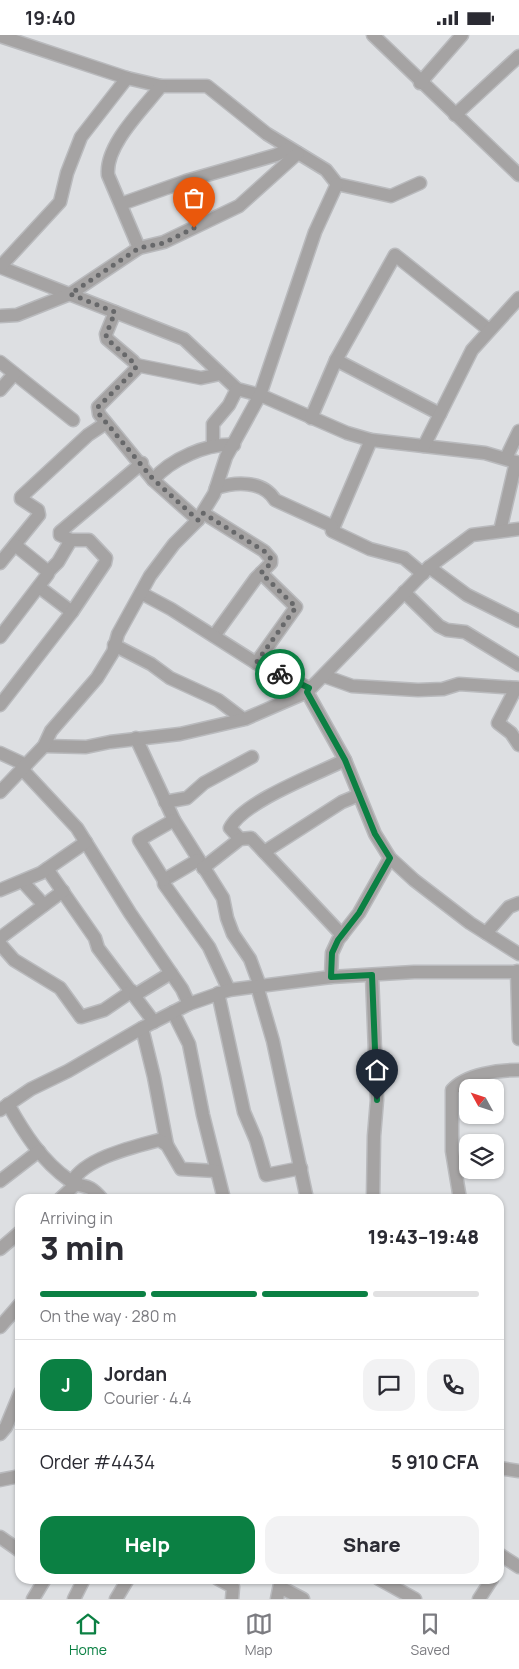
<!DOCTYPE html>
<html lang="en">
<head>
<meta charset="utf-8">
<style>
	body { margin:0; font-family:Manrope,sans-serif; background:#f2f2f3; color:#2b2b33; height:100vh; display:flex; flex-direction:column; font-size:19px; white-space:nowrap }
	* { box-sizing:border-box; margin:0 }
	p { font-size:16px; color:#7c7c81 }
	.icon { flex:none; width:28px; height:28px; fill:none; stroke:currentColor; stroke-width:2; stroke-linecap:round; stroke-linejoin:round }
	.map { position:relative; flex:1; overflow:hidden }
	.side { position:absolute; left:15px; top:1159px; width:489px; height:390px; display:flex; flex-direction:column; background:#fff; border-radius:15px; box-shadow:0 1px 4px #0004 }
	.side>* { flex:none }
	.needle { width:32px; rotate:310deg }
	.buttons { position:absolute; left:459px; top:1044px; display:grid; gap:10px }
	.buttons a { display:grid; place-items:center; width:45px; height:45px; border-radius:10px; background:#fff; box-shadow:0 1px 4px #0004; font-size:25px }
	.pin { position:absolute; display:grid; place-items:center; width:42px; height:42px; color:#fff; margin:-51px -21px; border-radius:50% 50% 50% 0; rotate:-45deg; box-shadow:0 0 5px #0007 }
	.pin .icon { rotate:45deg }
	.courier { position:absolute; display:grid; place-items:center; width:50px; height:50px; margin:-25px; border:4px solid #0b8043; border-radius:50%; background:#fff; color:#222; box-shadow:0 1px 6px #0007 }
	.headline em { font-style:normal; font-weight:800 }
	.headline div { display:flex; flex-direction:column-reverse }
	.headline { display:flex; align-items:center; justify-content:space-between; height:85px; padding:0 25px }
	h1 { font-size:32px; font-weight:800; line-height:38px }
	.bar { display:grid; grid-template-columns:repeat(4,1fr); gap:8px 5px; align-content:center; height:60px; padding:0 25px }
	.bar i { height:6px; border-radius:4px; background:#e1e1e2 }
	.bar .on { background:#0b8043 }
	.bar p { grid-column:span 4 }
	.line { display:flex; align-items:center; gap:12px; padding:0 25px; border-top:1px solid #e1e1e2 }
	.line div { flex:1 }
	.round { display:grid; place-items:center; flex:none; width:52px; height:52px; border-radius:15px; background:#f2f2f3 }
	.button { display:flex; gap:10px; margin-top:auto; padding:10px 25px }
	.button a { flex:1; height:58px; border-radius:15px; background:#0b8043; color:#fff; font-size:20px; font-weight:800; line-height:58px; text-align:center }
	.button a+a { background:#f2f2f3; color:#2b2b33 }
	.status { display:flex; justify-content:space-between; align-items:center; height:35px; padding:0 25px; background:#fff; direction:ltr }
	.status svg { height:14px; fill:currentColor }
	.menu { display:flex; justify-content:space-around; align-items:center; height:70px; border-top:1px solid #e1e1e2; background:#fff; font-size:14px; color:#7c7c81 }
	.menu a { display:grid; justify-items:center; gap:2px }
	.menu .on { color:#0b8043 }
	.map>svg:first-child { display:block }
</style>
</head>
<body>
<div class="status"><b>19:40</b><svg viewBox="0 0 49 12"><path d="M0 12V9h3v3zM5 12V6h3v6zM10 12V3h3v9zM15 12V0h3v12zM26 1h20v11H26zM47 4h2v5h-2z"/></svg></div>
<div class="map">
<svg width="519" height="1564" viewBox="0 0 519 1564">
	<rect width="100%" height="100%" fill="#dddfe2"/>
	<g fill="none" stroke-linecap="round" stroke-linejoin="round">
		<defs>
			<g id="street">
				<path d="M 373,0 L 519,140"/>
				<path d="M 0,1 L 127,43 L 161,51 L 207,51 L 267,99 L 326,135 L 337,149 L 391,161 L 420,148"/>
				<path d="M 420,48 L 462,0"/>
				<path d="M 455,80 L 519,21"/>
				<path d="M 121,169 L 186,146 L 276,120 L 289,114"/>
				<path d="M 139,213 L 108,140 C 105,110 143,74 161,51"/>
				<path d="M 0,232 L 184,304 L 237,354 L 260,360 L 347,398 L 371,405 L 485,418 L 519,428"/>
				<path d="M 0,232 L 60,167 L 67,138 L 81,102 L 127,43"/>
				<path d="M 115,277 L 106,299 L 107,304 L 133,326 L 136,330 L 135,335 L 98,372 L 99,379 L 153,445 L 198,485"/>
				<path d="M 0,281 L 17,280 L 70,259 L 139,213 L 164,207 L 239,171 L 298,118"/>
				<path d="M 336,325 L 440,379"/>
				<path d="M 0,327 L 73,385"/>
				<path d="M 136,330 L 201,343 L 220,339"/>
				<path d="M 0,355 L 14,339"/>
				<path d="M 311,383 L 336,325 L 395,220 L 489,295"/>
				<path d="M 371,405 L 332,496 L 370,514 L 404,523 L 423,539"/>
				<path d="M 213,411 L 213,389 L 229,370 L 237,354"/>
				<path d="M 424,411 L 472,315 L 519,263"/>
				<path d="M 506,423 L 519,396"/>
				<path d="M 153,445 C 171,424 207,408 234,410"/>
				<path d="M 216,453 C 235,447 263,445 275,465 L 332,491"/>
				<path d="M 203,478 L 264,516 L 271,524 L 271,528 L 256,543 L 214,601"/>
				<path d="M 500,496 L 516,427"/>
				<path d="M 0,528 L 39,480 L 38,475 L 21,464 L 21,462 L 88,400 L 106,388"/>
				<path d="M 429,532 L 467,560 L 519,586"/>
				<path d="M 48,537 L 58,527 L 71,505"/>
				<path d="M 39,552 L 72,577"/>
				<path d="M 404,557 L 439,591 L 447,595 L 465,597 L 519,630"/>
				<path d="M 141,558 L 171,574 L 256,628 L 309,653"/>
				<path d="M 0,602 L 48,539 L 46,535 L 15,510"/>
				<path d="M 114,610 L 151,629 L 170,643 L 218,665 L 243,684"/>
				<path d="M 256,628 L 296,572 L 261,538"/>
				<path d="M 324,641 L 352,651 L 418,655 L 443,654 L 459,649 L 519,653"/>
				<path d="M 516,653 L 498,688 L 511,698 L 519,710"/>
				<path d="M 307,657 L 345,725 L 375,799 L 390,823 L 414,845 L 470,888 L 519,919"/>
				<path d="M 0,670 L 72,577 L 105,528 L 106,523 L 89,505 L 71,505 L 60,500 L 60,497 L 142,428"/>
				<path d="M 136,703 L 174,785 L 223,863 L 227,883 L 233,899 L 250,924 L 260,951"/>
				<path d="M 44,711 L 86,712 L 110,707 L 180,699 L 245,684 L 307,657 L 429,532 L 472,500 L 519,494"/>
				<path d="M 0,718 L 26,730"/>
				<path d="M 22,734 L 77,793 L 130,878 L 182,954 L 189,969"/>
				<path d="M 0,757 L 44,711 L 51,696 L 97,643 L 113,617 L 118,599 L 150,541 L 174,509 L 198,485 L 214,459 L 226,422 L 260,360 L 315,197 L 337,149"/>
				<path d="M 165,767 L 187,763 L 204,748 L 252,722"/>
				<path d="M 240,804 L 230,793 C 244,766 317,739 345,725"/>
				<path d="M 264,817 L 342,767 L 359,760"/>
				<path d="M 198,825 L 164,845 L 164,849 L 209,912 L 229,955"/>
				<path d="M 203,833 L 240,804 L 251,803 L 342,900"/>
				<path d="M 47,834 L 95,903 L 98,913 L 154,987"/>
				<path d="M 164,845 L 139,805 L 174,785"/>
				<path d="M 23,847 L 44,870"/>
				<path d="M 0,855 L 41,838 L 86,807"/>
				<path d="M 486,898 L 509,872 L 519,868"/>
				<path d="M 0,903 L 63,856"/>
				<path d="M 0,909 L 14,925 L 60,953 L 81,982 L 104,975 L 132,956"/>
				<path d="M 517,936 L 519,1004"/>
				<path d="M 372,941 L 377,1065 L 374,1101 L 373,1164"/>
				<path d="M 331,942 L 332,918 L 338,905 L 359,878 L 390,823"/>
				<path d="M 257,951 L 273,1006 L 307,1164"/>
				<path d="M 218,958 L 244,1077 L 256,1105 L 266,1140 L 301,1133"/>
				<path d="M 135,960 L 171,938"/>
				<path d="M 173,977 L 189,1009 L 203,1080 L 224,1164"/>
				<path d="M 142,993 L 154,1042 L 167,1110"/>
				<path d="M 8,1069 C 24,1098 42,1126 69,1145 C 83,1155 86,1145 102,1164"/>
				<path d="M 0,1075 L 31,1054 L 68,1036 L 142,993 L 189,969 L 229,955 L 331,942 L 414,937 L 519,937"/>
				<path d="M 0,1146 L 39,1116"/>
				<path d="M 72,1147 C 85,1123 133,1112 159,1105 L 167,1110 L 181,1134 L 216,1136"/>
				<path d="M 60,1164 L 77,1148"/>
				<path d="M 460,1164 L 452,1116 L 452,1055 C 466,1039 499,1035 519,1035"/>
				<path d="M 0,1214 L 20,1197"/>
				<path d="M 0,1292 L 20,1269"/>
				<path d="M 0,1399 L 6,1392 L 20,1358"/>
				<path d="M 499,1433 L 519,1436"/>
				<path d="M 0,1445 L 20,1441"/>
				<path d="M 0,1502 L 20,1516"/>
				<path d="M 499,1519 L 519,1532"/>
				<path d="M 218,1544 L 233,1552 L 232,1564"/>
				<path d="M 379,1544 L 415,1564"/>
				<path d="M 280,1552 L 303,1564"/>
				<path d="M 33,1564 L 45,1544"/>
				<path d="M 74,1564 L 84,1544"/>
				<path d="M 116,1564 L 128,1544"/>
				<path d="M 277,1564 L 281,1544"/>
				<path d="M 479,1564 L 492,1544"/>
			</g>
		</defs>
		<use href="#street" stroke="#b9babd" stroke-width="15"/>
		<use href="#street" stroke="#a5a3a3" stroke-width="12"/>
	</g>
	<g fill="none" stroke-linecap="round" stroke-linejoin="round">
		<path stroke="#67686a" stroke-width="5" stroke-dasharray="0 9" d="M 194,193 L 164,208 L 139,213 L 70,259 L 115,277 L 106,300 L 107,304 L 136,330 L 135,335 L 98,372 L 99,379 L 153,444 L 198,485 L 203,478 L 264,516 L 271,524 L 271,528 L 261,538 L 296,572 L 256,628 L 280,639"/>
		<path stroke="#0b8043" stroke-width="6" d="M 280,639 L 309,653 L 307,657 L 345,725 L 375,799 L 390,823 L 359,878 L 338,905 L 332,918 L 331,942 L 372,940 L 377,1065"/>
	</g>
</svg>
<div class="buttons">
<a><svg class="needle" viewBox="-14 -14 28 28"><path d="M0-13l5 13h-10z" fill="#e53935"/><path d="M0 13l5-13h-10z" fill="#7c7c81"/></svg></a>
<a><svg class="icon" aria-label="layers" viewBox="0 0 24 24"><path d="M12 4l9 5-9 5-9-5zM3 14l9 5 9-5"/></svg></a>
</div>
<div class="pin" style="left:194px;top:193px;background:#ea580c"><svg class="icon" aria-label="bag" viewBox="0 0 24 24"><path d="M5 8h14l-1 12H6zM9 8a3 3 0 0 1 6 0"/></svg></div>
<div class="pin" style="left:377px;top:1065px;background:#1f2937"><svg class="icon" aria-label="home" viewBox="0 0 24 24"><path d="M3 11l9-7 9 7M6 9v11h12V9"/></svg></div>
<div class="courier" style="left:280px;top:639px"><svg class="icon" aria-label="bike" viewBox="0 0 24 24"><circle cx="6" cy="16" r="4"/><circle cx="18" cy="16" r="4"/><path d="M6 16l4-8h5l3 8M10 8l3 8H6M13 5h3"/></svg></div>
<section class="side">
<div class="headline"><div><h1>3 min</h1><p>Arriving in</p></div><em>19:43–19:48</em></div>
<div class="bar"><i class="on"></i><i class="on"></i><i class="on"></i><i></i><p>On the way · 280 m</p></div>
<div class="line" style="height:90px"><b class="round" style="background:#0b8043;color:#fff">J</b><div><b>Jordan</b><p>Courier · 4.4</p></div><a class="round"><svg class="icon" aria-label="chat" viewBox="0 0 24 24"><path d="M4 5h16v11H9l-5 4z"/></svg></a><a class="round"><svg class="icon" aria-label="phone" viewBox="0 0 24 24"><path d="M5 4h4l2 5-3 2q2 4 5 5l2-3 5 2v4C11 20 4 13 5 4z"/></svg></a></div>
<div class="line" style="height:65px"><div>Order #4434</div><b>5 910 CFA</b></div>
<div class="button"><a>Help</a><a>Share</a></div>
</section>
</div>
<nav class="menu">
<a class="on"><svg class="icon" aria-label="home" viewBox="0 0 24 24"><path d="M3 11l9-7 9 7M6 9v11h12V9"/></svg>Home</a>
<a><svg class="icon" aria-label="map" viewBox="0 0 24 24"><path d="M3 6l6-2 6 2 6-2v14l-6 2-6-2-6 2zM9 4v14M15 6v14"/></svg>Map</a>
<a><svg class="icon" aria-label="saved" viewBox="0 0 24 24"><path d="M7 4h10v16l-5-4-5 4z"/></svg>Saved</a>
</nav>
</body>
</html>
